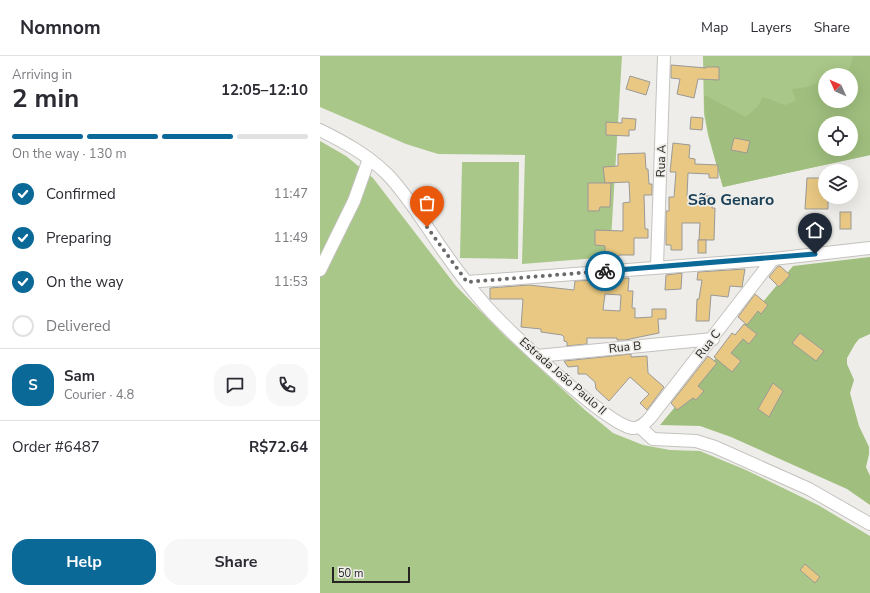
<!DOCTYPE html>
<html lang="en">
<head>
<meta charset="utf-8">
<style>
	body { margin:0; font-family:"Nunito Sans",sans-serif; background:#f7f7f7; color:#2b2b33; height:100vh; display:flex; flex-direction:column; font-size:15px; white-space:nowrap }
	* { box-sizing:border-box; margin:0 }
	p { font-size:13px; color:#7c7c81 }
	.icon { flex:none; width:22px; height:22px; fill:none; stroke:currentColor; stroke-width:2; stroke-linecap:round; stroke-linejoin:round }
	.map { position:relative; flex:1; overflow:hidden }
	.drawer { display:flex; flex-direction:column; background:#fff; width:320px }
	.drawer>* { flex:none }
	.needle { width:26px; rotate:315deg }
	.tools { position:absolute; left:498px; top:12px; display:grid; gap:8px }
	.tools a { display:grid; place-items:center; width:40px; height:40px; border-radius:50%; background:#fff; box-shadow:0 4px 16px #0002; font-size:20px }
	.scale { position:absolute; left:12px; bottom:10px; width:78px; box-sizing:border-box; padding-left:4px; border:2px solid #252423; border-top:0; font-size:11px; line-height:14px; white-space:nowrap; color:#252423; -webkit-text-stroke:3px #eeede9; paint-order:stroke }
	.pin { position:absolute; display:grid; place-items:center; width:34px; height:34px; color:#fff; margin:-41px -17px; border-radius:50% 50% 50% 0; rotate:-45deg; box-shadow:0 0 4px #0007 }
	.pin .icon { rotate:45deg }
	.courier { position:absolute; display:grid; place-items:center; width:40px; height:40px; margin:-20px; border:3px solid #0b6998; border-radius:50%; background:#fff; color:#222; box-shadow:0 1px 5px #0007 }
	.head em { font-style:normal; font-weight:700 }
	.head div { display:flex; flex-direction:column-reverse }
	.head { display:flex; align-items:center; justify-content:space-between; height:68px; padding:0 12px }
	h1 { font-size:26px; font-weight:700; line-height:30px }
	.bar { display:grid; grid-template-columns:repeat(4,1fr); gap:6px 4px; align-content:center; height:48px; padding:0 12px }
	.bar i { height:5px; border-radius:3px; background:#e1e1e2 }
	.bar .selected { background:#0b6998 }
	.bar p { grid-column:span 4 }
	.line { display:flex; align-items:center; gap:10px; padding:0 12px; border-top:1px solid #e1e1e2 }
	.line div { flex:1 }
	.round { display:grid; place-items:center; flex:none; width:42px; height:42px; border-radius:16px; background:#f7f7f7 }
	ol { padding:0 12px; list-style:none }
	li { display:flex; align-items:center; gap:12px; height:44px }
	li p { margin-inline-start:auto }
	li .icon { padding:4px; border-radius:50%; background:#0b6998; color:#fff; stroke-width:4 }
	li:last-child { color:#7c7c81 }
	li i { width:22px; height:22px; border:2px solid #e1e1e2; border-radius:50% }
	.primary-button { display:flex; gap:8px; margin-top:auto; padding:8px 12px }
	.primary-button a { flex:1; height:46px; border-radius:16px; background:#0b6998; color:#fff; font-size:16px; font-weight:700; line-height:46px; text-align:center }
	.primary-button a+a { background:#f7f7f7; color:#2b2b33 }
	header { display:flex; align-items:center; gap:24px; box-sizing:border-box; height:56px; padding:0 20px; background:#fff; border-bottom:1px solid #e1e1e2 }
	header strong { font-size:19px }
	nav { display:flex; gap:22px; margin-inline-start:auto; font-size:14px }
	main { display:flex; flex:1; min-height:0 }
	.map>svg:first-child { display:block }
</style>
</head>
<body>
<header>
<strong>Nomnom</strong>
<nav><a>Map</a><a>Layers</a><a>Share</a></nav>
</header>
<main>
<section class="drawer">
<div class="head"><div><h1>2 min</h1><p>Arriving in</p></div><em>12:05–12:10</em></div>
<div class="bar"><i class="selected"></i><i class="selected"></i><i class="selected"></i><i></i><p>On the way · 130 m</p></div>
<ol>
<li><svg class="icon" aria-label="check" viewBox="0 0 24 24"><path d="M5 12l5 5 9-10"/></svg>Confirmed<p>11:47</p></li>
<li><svg class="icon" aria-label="check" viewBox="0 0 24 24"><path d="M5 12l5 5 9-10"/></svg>Preparing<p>11:49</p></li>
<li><svg class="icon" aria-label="check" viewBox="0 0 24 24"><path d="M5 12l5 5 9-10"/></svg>On the way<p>11:53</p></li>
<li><i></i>Delivered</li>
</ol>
<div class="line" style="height:72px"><b class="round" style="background:#0b6998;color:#fff">S</b><div><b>Sam</b><p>Courier · 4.8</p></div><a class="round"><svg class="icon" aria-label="chat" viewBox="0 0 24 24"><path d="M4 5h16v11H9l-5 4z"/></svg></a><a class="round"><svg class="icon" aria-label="phone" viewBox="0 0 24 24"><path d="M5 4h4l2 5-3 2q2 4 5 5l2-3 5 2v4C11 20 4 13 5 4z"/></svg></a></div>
<div class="line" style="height:52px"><div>Order #6487</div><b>R$72.64</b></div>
<div class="primary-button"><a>Help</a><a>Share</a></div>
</section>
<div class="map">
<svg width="550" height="537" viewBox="0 0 550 537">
	<rect width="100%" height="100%" fill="#eeede9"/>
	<g fill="#a9c788" fill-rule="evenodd">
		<path d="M 0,0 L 302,0 L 290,201 L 202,208 L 205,99 L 118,98 L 86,88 L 0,51 Z"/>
		<path d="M 383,0 L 550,0 L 550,99 L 403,131 L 388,79 L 384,58 ZM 505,19 L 531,19 L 531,45 L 505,45 ZM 505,67 L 531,67 L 531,93 L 505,93 Z"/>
		<path d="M 0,85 L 26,100 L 53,122 L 136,230 L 186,281 L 265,354 L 293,377 L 323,389 L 350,394 L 380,395 L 426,414 L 498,449 L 550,480 L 550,537 L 0,537 Z"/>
		<path d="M 142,106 L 199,106 L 198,203 L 140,202 Z"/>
	</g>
	<g fill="#a0bf7e" fill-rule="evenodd">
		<path d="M 533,0 L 550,0 L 550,99 L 403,131 C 394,100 385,71 384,39 L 426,61 L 438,50 L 443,41 L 465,49 L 476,45 L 472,33 L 487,31 L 505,24 L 505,45 L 531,45 L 531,19 L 524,19 L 529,14 ZM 505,67 L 531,67 L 531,93 L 505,93 Z"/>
		<path d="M 550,201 L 550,278 L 539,283 L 535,288 L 527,302 L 527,308 L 534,324 L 530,337 L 539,370 L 549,391 L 549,398 L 546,411 L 550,420 L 550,449 L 527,433 L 411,381 L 380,370 L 340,369 L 473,210 Z"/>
	</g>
	<g fill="#e8c882" stroke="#9b9996" fill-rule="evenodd">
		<path d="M 351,9 L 386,12 L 386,11 L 399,11 L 399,24 L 378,23 L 374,42 L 357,38 L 360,23 L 351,22 Z"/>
		<path d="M 310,20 L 330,26 L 326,39 L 306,33 Z"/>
		<path d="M 371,61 L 383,62 L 382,74 L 370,73 Z"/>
		<path d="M 302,62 L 316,63 L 315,74 L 309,74 L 309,80 L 286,79 L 286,66 L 302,67 Z"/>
		<path d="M 414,82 L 430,85 L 427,97 L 411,94 Z"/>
		<path d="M 353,87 L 370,89 L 369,102 L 375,103 L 375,108 L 398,109 L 398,122 L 389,122 L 389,118 L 368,117 L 367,140 L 393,140 L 392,152 L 395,152 L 394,184 L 379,184 L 380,167 L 362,167 L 362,194 L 351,194 L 351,189 L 346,189 L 346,155 L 349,155 L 349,141 L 354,141 L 356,116 L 350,116 Z"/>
		<path d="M 325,97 L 326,113 L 328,113 L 329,128 L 332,128 L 332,139 L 324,139 L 325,173 L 328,173 L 328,182 L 314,182 L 314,199 L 299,199 L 298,207 L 285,208 L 285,190 L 275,189 L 275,174 L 303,175 L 303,147 L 310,146 L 309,126 L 285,127 L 283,111 L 298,110 L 298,98 Z"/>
		<path d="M 487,122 L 505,122 L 505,143 L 508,143 L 508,153 L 485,153 Z"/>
		<path d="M 268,127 L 291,127 L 290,151 L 280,151 L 279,155 L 268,155 Z"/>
		<rect x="520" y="156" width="11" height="17"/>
		<rect x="378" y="184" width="8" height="13"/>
		<path d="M 458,210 L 460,210 L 470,219 L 459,231 L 449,221 Z"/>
		<path d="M 425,213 L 422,231 L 410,230 L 408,241 L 391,239 L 389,265 L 376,265 L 377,243 L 379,243 L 382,224 L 377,224 L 378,216 Z"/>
		<path d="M 362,217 L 361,233 L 345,234 L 346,219 Z"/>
		<path d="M 309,222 L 308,235 L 313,235 L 312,252 L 315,252 L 315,262 L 332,261 L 332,253 L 346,253 L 346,263 L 338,263 L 339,277 L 305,284 L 297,284 L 297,282 L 267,282 L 267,288 L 247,290 L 247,286 L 244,285 L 244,281 L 242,279 L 221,276 L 221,273 L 201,271 L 203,243 L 170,243 L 170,232 L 209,229 L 254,234 L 255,225 ZM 285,238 L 301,239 L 300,255 L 283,254 Z"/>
		<path d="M 435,238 L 448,249 L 441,258 L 438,255 L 427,269 L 418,261 Z"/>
		<path d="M 424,268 L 437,278 L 429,288 L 423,283 L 411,297 L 421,305 L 412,316 L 394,301 L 412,277 L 415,279 Z"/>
		<path d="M 480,277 L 504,295 L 496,305 L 472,287 Z"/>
		<path d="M 311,298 L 311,301 L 327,300 L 328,317 L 344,331 L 327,354 L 320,347 L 329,338 L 310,321 L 289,345 L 276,333 L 275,326 L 266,318 L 258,318 L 258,310 L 248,311 L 244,305 Z"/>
		<path d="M 388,300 L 397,307 L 378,330 L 384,335 L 376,344 L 373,342 L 357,354 L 351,347 Z"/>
		<path d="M 453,327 L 463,335 L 449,361 L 438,353 Z"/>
		<path d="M 485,508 L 500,521 L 495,527 L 480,514 Z"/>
	</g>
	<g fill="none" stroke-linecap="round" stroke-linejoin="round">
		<defs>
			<g id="minor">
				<path d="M 0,74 C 24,86 46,98 66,117 C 83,134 96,155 110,175 C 127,201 146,227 166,250 C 187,274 286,368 312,372 C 320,373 325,367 330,362 L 453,203"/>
				<path d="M 337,210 L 344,0"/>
				<path d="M 0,214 L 34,145 L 49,103"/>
				<path d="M 147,226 L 453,203 L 550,192"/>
				<path d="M 217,300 L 393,283"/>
				<path d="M 320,371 L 333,383 L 376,385 L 395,391 L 489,433 L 550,468"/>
			</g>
		</defs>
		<use href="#minor" stroke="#c4c2bf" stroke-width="14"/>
		<use href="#minor" stroke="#fff" stroke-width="12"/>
	</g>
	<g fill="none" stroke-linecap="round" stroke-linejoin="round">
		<path stroke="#6b6a68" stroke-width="4" stroke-dasharray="0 7.2" d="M 107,171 L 147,226 L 285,215"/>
		<path stroke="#0b6998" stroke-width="5" d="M 285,215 L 495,198"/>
	</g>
	<g text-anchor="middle" stroke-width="3.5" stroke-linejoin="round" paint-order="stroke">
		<g font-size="12" fill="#252423" stroke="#eeede9">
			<text transform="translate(341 105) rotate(-88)" y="4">Rua A</text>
			<text transform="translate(388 288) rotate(-52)" y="4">Rua C</text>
			<text transform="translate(305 291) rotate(-6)" y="4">Rua B</text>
			<text transform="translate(243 320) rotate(41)" y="4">Estrada João Paulo II</text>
		</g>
		<g font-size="16" font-weight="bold" fill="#173d55" stroke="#eeede9">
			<text x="411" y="149">São Genaro</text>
		</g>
	</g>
</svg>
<div class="tools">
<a><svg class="needle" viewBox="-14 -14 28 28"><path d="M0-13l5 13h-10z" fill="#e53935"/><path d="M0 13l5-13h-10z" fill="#7c7c81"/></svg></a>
<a><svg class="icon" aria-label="locate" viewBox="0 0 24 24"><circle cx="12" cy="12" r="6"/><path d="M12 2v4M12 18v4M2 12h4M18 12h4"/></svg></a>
<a><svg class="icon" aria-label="layers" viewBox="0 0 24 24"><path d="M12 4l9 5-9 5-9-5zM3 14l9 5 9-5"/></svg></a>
</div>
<div class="scale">50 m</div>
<div class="pin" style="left:107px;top:171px;background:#ea580c"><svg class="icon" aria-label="bag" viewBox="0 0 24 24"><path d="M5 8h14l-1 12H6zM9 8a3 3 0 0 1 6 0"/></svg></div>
<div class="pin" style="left:495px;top:198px;background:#1f2937"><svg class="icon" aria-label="home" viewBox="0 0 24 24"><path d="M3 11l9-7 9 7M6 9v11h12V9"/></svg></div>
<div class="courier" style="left:285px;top:215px"><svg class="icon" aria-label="bike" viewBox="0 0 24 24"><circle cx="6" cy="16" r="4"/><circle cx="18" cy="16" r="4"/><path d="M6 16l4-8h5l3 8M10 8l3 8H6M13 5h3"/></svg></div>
</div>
</main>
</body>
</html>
